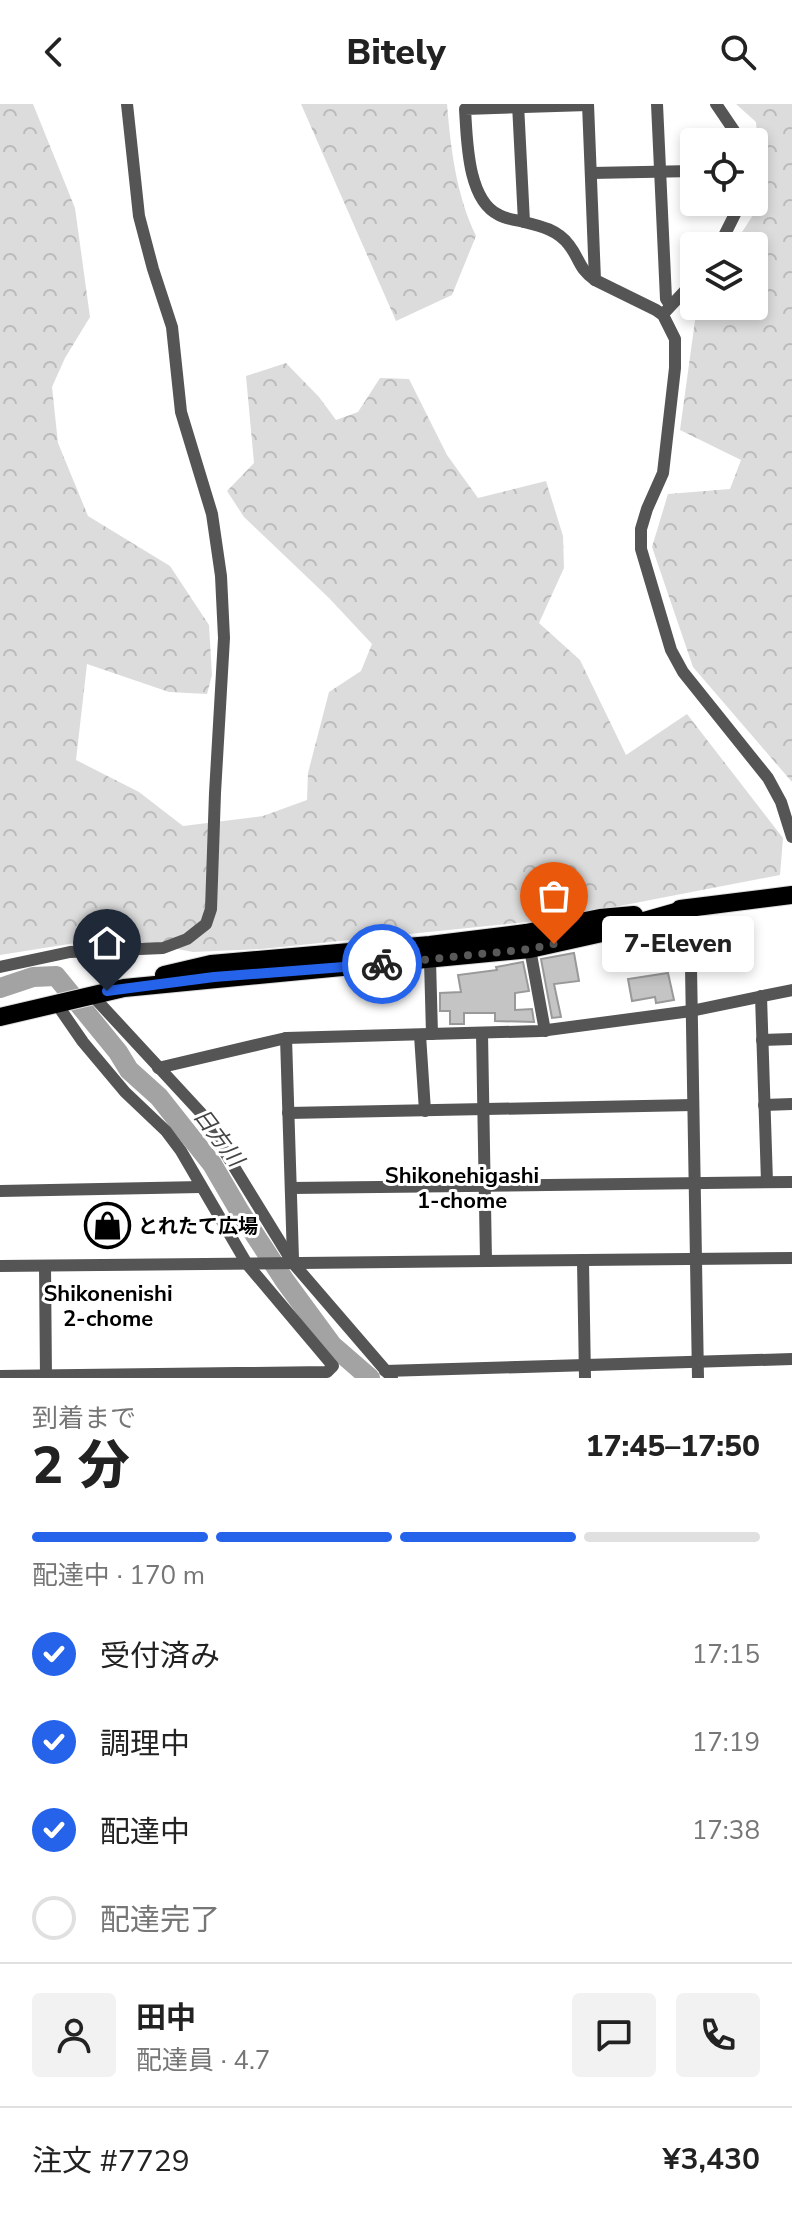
<!DOCTYPE html>
<html lang="ja">
<head>
<meta charset="utf-8">
<style>
	body { margin:0; font-family:"Nunito Sans","Noto Sans JP",sans-serif; background:#f2f2f2; color:#222; height:100vh; display:flex; flex-direction:column; font-size:30px; white-space:nowrap }
	* { box-sizing:border-box; margin:0 }
	p { font-size:26px; color:#767676 }
	.icon { flex:none; width:44px; height:44px; fill:none; stroke:currentColor; stroke-width:2; stroke-linecap:round; stroke-linejoin:round }
	.map { position:relative; height:1274px; overflow:hidden }
	.details { display:flex; flex-direction:column; background:#fff; flex:1 }
	.details>* { flex:none }
	.buttons { position:absolute; left:680px; top:24px; display:grid; gap:16px }
	.buttons a { display:grid; place-items:center; width:88px; height:88px; border-radius:8px; background:#fff; box-shadow:0 4px 12px #0003; font-size:40px }
	.pin { position:absolute; display:grid; place-items:center; width:68px; height:68px; color:#fff; margin:-82px -34px; border-radius:50% 50% 50% 0; rotate:-45deg; box-shadow:0 0 8px #0007 }
	.pin .icon { rotate:45deg }
	.courier { position:absolute; display:grid; place-items:center; width:80px; height:80px; margin:-40px; border:6px solid #2563eb; border-radius:50%; background:#fff; color:#222; box-shadow:0 2px 10px #0007 }
	.bubble { position:absolute; height:56px; border-radius:8px; background:#fff; box-shadow:0 4px 12px #0003; font-size:26px; font-weight:800; line-height:56px; text-align:center }
	.head em { font-style:normal; font-weight:800 }
	.head div { display:flex; flex-direction:column-reverse }
	.head { display:flex; align-items:center; justify-content:space-between; height:136px; padding:0 32px }
	h1 { font-size:52px; font-weight:800; line-height:60px }
	.bar { display:grid; grid-template-columns:repeat(4,1fr); gap:12px 8px; align-content:center; height:96px; padding:0 32px }
	.bar i { height:10px; border-radius:6px; background:#e0e0e0 }
	.bar .on { background:#2563eb }
	.bar p { grid-column:span 4 }
	.line { display:flex; align-items:center; gap:20px; padding:0 32px; border-top:2px solid #e0e0e0 }
	.line div { flex:1 }
	.round { display:grid; place-items:center; flex:none; width:84px; height:84px; border-radius:8px; background:#f2f2f2 }
	ol { padding:0 32px; list-style:none }
	li { display:flex; align-items:center; gap:24px; height:88px }
	li p { margin-inline-start:auto }
	li .icon { padding:8px; border-radius:50%; background:#2563eb; color:#fff; stroke-width:4 }
	li:last-child { color:#767676 }
	li i { width:44px; height:44px; border:4px solid #e0e0e0; border-radius:50% }
	header { display:flex; justify-content:space-between; align-items:center; height:104px; padding:0 32px; background:#fff; font-size:36px; font-weight:800 }
	.map>svg:first-child { display:block }
</style>
</head>
<body>
<header><svg class="icon" aria-label="back" viewBox="0 0 24 24"><path d="M15 5l-7 7 7 7"/></svg>Bitely<svg class="icon" aria-label="search" viewBox="0 0 24 24"><circle cx="10" cy="10" r="6"/><path d="M15 15l6 6"/></svg></header>
<div class="map">
<svg width="792" height="1274" viewBox="0 0 792 1274">
	<defs>
		<pattern id="forest-crowns" width="20" height="18" patternUnits="userSpaceOnUse" patternTransform="scale(2)"><rect width="20" height="18" fill="#dcdcdc"/><path d="M2 6a3 3 0 1 1 6 0M12 15a3 3 0 1 1 6 0" fill="none" stroke="#bbb"/></pattern>
	</defs>
	<rect width="100%" height="100%" fill="#fff"/>
	<g fill="url(#forest-crowns)">
		<path d="M 0,0 L 33,0 L 75,104 L 90,213 L 65,254 L 52,283 L 58,339 L 88,412 L 170,462 L 209,521 L 212,571 L 207,590 L 169,588 L 87,560 L 76,656 L 139,688 L 183,722 L 263,712 L 307,696 L 308,669 L 329,588 L 361,567 L 372,540 L 329,494 L 244,413 L 227,387 L 254,359 L 246,272 L 286,259 L 319,293 L 336,316 L 358,308 L 380,274 L 409,275 L 447,351 L 478,394 L 546,377 L 563,432 L 564,464 L 539,519 L 580,556 L 626,651 L 687,610 L 783,734 L 780,771 L 547,816 L 261,845 L 193,848 L 113,833 L 0,851 Z"/>
		<path d="M 301,0 L 447,0 C 451,46 456,90 476,132 L 452,191 L 396,217 Z"/>
		<path d="M 736,0 L 792,0 L 792,678 L 693,563 L 652,443 L 668,390 L 730,385 L 741,356 L 680,326 L 697,202 L 754,202 L 754,142 L 733,142 L 762,97 L 756,18 Z"/>
	</g>
	<g fill="none" stroke-linecap="round" stroke-linejoin="round">
		<path stroke="#a3a3a3" stroke-width="20" d="M 0,884 L 33,873 L 56,872 L 118,948 L 129,966 L 159,993 L 212,1060 L 240,1108 L 285,1177 L 332,1241 L 370,1274"/>
	</g>
	<g fill="#c4c4c4" stroke="#999" stroke-width="2">
		<path d="M 738,825 L 742,855 L 730,856 L 727,863 L 706,865 L 703,829 Z"/>
		<path d="M 574,849 L 579,877 L 554,880 L 561,913 L 552,914 L 541,855 Z"/>
		<path d="M 523,858 L 529,887 L 515,889 L 515,906 L 532,905 L 534,918 L 495,917 L 495,909 L 464,909 L 464,920 L 450,920 L 450,907 L 440,907 L 440,889 L 461,888 L 458,871 L 497,866 L 496,863 Z"/>
		<path d="M 668,869 L 674,896 L 656,899 L 655,893 L 632,897 L 628,875 Z"/>
	</g>
	<g fill="none" stroke-linecap="round" stroke-linejoin="round">
		<defs>
			<g id="highway">
				<path d="M 680,805 L 792,791"/>
				<path d="M 164,871 L 211,860 L 430,841 L 526,829 L 600,814 L 634,811"/>
				<path d="M 0,913 L 124,884 L 530,845 L 602,829 L 690,804"/>
			</g>
		</defs>
		<use href="#highway" stroke="#dbdbdb" stroke-width="20"/>
		<g stroke="#555" stroke-width="12">
			<path d="M 518,0 L 524,118 C 541,122 558,126 569,141 C 580,155 578,164 595,176"/>
			<path d="M 588,0 L 595,176 L 656,206 L 663,211 L 675,235 L 675,264 L 663,369 L 647,405 L 641,425 L 641,445 L 671,546 L 683,568 L 768,674 L 781,698 L 792,733"/>
			<path d="M 657,0 L 666,195 L 670,201"/>
			<path d="M 716,0 L 735,28 L 737,38"/>
			<path d="M 591,69 L 694,67"/>
			<path d="M 524,118 C 516,116 506,115 499,111 C 467,96 467,35 465,5 L 588,1"/>
			<path d="M 719,142 L 741,98"/>
			<path d="M 666,207 L 694,177"/>
			<path d="M 690,804 L 698,1274"/>
			<path d="M 530,845 L 545,927"/>
			<path d="M 430,856 L 432,930"/>
			<path d="M 0,863 L 70,848 L 163,844 L 187,835 L 206,820 L 211,805 L 215,689 L 224,534 L 221,472 L 212,410 L 181,308 L 172,223 L 153,165 L 139,112 L 127,0"/>
			<path d="M 91,890 L 201,1009 L 293,1159 L 392,1274"/>
			<path d="M 761,892 L 767,1078"/>
			<path d="M 482,929 L 486,1157"/>
			<path d="M 420,931 L 425,1007"/>
			<path d="M 286,934 L 293,1155"/>
			<path d="M 762,936 L 792,935"/>
			<path d="M 158,964 L 286,934 L 540,927 L 691,907 L 792,886"/>
			<path d="M 764,1001 L 792,1000"/>
			<path d="M 288,1009 L 693,1001"/>
			<path d="M 291,1084 L 792,1078"/>
			<path d="M 0,1087 L 201,1083"/>
			<path d="M 583,1157 L 585,1274"/>
			<path d="M 0,1162 L 792,1154"/>
			<path d="M 45,1162 L 46,1274"/>
			<path d="M 385,1267 L 792,1255"/>
			<path d="M 0,1272 L 327,1268 L 333,1262 L 247,1160 L 181,1047 L 166,1027 L 125,988 L 83,938 L 56,899"/>
		</g>
		<use href="#highway" stroke="#000" stroke-width="18"/>
	</g>
	<g fill="none" stroke-linecap="round" stroke-linejoin="round">
		<path stroke="#595959" stroke-width="8" stroke-dasharray="0 14.4" d="M 382,860 L 530,845 L 554,840"/>
		<path stroke="#2563eb" stroke-width="10" d="M 107,887 L 214,873 L 382,860"/>
	</g>
	<defs>
		<symbol id="shop-ring" viewBox="-11 -11 22 22"><circle r="9.5" fill="#fff" stroke="#000" stroke-width="1.5"/><path d="M-5-2.5h2.3a2.7 3.5 0 0 1 5.4 0H5L5.5 6h-11ZM-1.5-2.5h3a1.5 2.3 0 0 0-3 0Z" fill="#000"/></symbol>
	</defs>
	<g fill-rule="evenodd">
		<use href="#shop-ring" x="82" y="1096" width="51" height="51"/>
	</g>
	<g text-anchor="middle" stroke-width="6" stroke-linejoin="round" paint-order="stroke">
		<g font-size="20" font-weight="bold" fill="#000" stroke="#fff" text-anchor="start">
			<text x="138" y="1129">とれたて広場</text>
		</g>
		<g font-size="22" font-style="italic" fill="#444" stroke="#fff">
			<text transform="translate(219 1033) rotate(53)" y="8">日方川</text>
		</g>
		<g font-size="22" font-weight="bold" fill="#000" stroke="#fff">
			<text x="462" y="1079">Shikonehigashi<tspan x="462" dy="25">1-chome</tspan></text>
			<text x="108" y="1197">Shikonenishi<tspan x="108" dy="25">2-chome</tspan></text>
		</g>
	</g>
</svg>
<div class="buttons">
<a><svg class="icon" aria-label="locate" viewBox="0 0 24 24"><circle cx="12" cy="12" r="6"/><path d="M12 2v4M12 18v4M2 12h4M18 12h4"/></svg></a>
<a><svg class="icon" aria-label="layers" viewBox="0 0 24 24"><path d="M12 4l9 5-9 5-9-5zM3 14l9 5 9-5"/></svg></a>
</div>
<div class="pin" style="left:554px;top:840px;background:#ea580c"><svg class="icon" aria-label="bag" viewBox="0 0 24 24"><path d="M5 8h14l-1 12H6zM9 8a3 3 0 0 1 6 0"/></svg></div>
<div class="pin" style="left:107px;top:887px;background:#1f2937"><svg class="icon" aria-label="home" viewBox="0 0 24 24"><path d="M3 11l9-7 9 7M6 9v11h12V9"/></svg></div>
<div class="courier" style="left:382px;top:860px"><svg class="icon" aria-label="bike" viewBox="0 0 24 24"><circle cx="6" cy="16" r="4"/><circle cx="18" cy="16" r="4"/><path d="M6 16l4-8h5l3 8M10 8l3 8H6M13 5h3"/></svg></div>
<div class="bubble" style="left:602px;top:812px;width:152px">7-Eleven</div>
</div>
<section class="details">
<div class="head"><div><h1>2 分</h1><p>到着まで</p></div><em>17:45–17:50</em></div>
<div class="bar"><i class="on"></i><i class="on"></i><i class="on"></i><i></i><p>配達中 · 170 m</p></div>
<ol>
<li><svg class="icon" aria-label="check" viewBox="0 0 24 24"><path d="M5 12l5 5 9-10"/></svg>受付済み<p>17:15</p></li>
<li><svg class="icon" aria-label="check" viewBox="0 0 24 24"><path d="M5 12l5 5 9-10"/></svg>調理中<p>17:19</p></li>
<li><svg class="icon" aria-label="check" viewBox="0 0 24 24"><path d="M5 12l5 5 9-10"/></svg>配達中<p>17:38</p></li>
<li><i></i>配達完了</li>
</ol>
<div class="line" style="height:144px"><a class="round"><svg class="icon" aria-label="person" viewBox="0 0 24 24"><circle cx="12" cy="8" r="4"/><path d="M4 21q1-7 8-7t8 7"/></svg></a><div><b>田中</b><p>配達員 · 4.7</p></div><a class="round"><svg class="icon" aria-label="chat" viewBox="0 0 24 24"><path d="M4 5h16v11H9l-5 4z"/></svg></a><a class="round"><svg class="icon" aria-label="phone" viewBox="0 0 24 24"><path d="M5 4h4l2 5-3 2q2 4 5 5l2-3 5 2v4C11 20 4 13 5 4z"/></svg></a></div>
<div class="line" style="height:104px"><div>注文 #7729</div><b>¥3,430</b></div>
</section>
</body>
</html>
